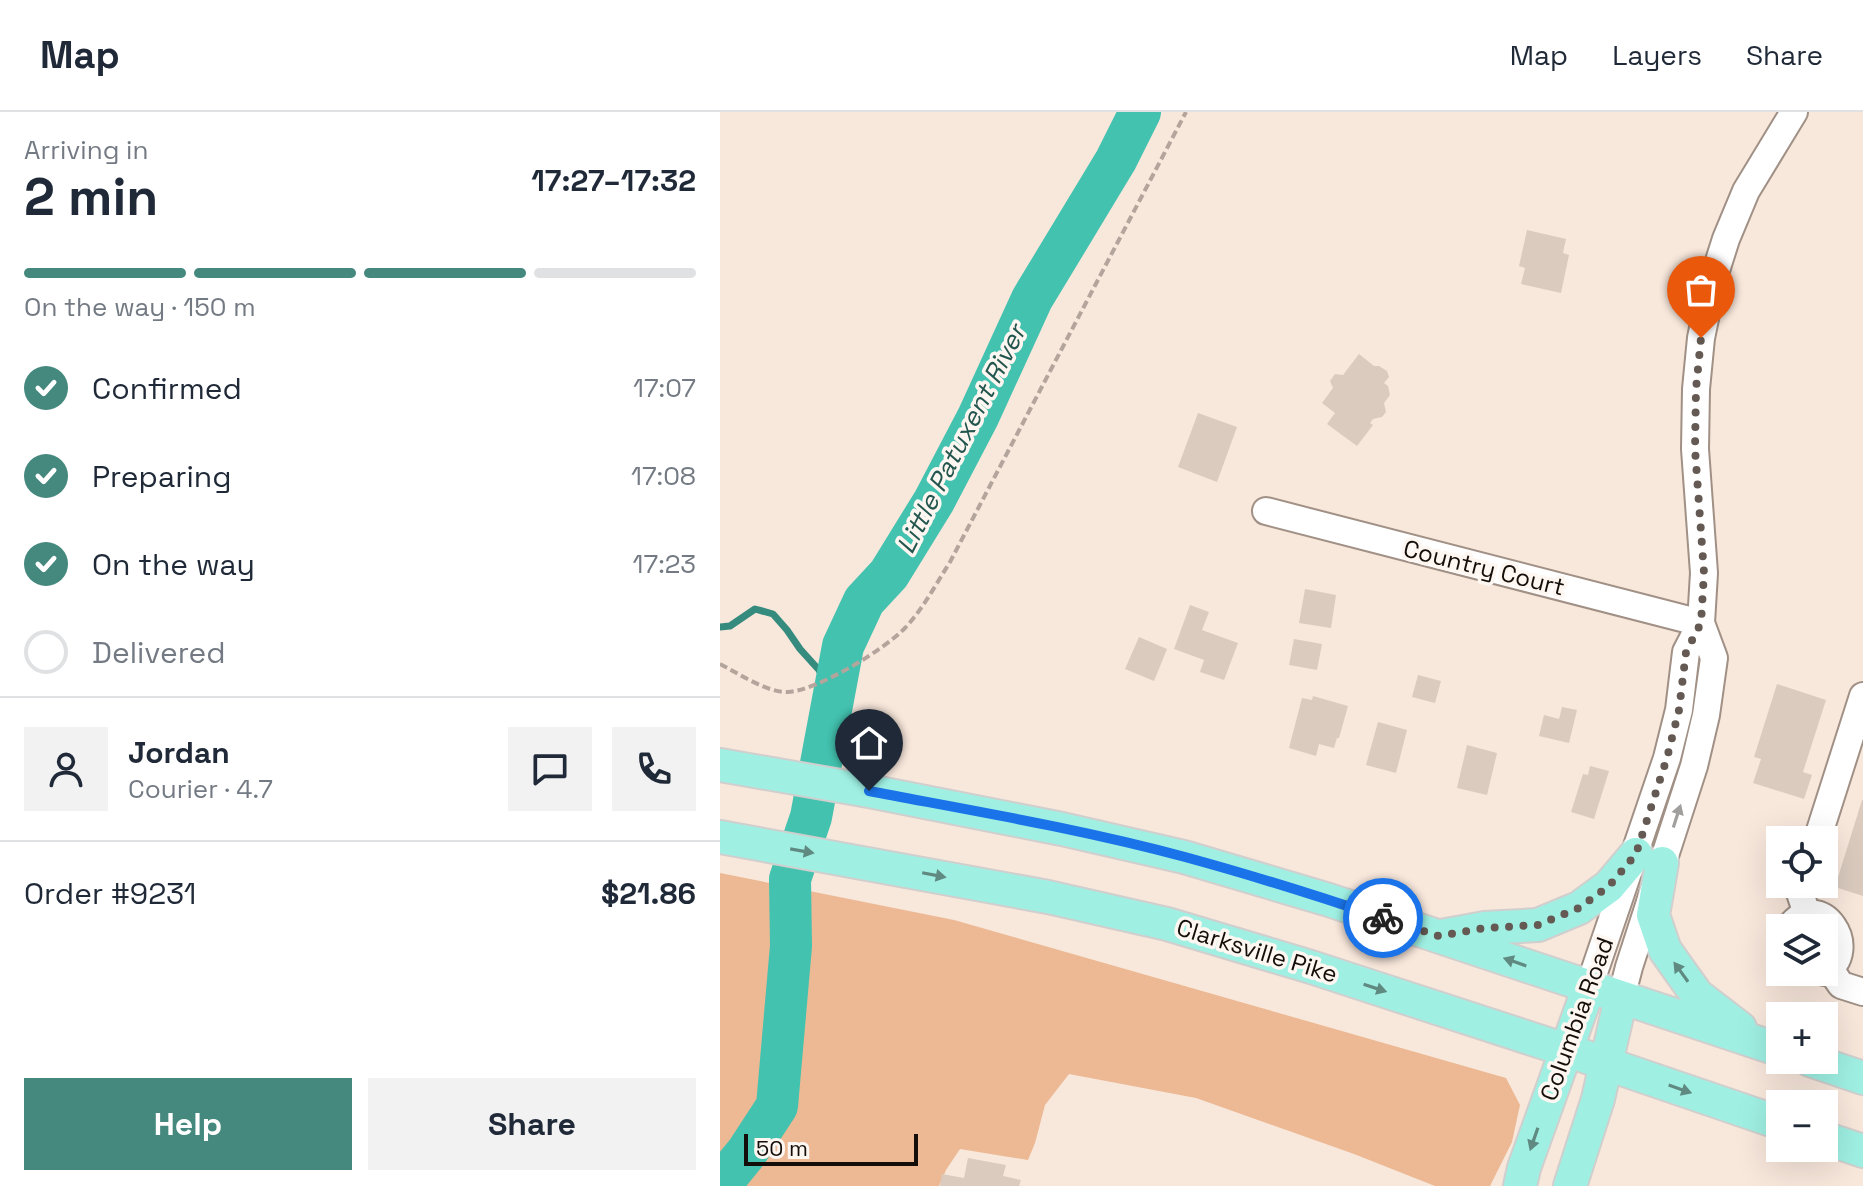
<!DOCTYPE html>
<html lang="en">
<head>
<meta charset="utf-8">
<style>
	body { margin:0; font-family:"Space Grotesk",sans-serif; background:#f2f2f3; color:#1f2937; height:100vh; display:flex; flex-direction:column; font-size:30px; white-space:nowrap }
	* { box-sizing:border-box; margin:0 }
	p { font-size:26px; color:#747a83 }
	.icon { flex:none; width:44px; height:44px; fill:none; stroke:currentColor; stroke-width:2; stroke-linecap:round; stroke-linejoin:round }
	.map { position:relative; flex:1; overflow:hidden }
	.panel { display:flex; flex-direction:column; background:#fff; width:720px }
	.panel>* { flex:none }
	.buttons { position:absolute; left:1046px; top:714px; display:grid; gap:16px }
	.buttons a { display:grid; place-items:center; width:72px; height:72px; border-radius:0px; background:#fff; box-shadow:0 8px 32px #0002; font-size:40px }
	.scale { position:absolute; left:24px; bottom:20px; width:174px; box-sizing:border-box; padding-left:8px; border:4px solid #140e0a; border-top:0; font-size:22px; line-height:28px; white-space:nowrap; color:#140e0a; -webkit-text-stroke:6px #fdf6f1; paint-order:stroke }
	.pin { position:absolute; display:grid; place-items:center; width:68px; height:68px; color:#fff; margin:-82px -34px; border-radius:50% 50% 50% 0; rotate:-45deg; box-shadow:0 0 8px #0007 }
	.pin .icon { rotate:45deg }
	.courier { position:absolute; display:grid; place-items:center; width:80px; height:80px; margin:-40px; border:6px solid #1a73e8; border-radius:50%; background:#fff; color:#222; box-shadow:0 2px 10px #0007 }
	.headline em { font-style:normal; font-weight:700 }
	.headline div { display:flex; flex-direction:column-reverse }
	.headline { display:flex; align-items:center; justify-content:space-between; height:136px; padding:0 24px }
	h1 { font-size:52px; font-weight:700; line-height:60px }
	.bar { display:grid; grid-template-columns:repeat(4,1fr); gap:12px 8px; align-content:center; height:96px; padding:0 24px }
	.bar i { height:10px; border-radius:6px; background:#e0e1e3 }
	.bar .active { background:#45897e }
	.bar p { grid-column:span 4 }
	.line { display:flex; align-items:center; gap:20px; padding:0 24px; border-top:2px solid #e0e1e3 }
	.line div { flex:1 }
	.round { display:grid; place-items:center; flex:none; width:84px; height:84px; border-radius:0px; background:#f2f2f3 }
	ol { padding:0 24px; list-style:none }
	li { display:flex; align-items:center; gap:24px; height:88px }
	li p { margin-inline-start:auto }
	li .icon { padding:8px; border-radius:50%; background:#45897e; color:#fff; stroke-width:4 }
	li:last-child { color:#747a83 }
	li i { width:44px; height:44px; border:4px solid #e0e1e3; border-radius:50% }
	.primary-button { display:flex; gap:16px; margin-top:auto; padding:16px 24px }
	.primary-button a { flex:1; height:92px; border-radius:0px; background:#45897e; color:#fff; font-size:32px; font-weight:700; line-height:92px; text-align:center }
	.primary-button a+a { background:#f2f2f3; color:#1f2937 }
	header { display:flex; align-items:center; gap:48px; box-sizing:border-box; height:112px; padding:0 40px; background:#fff; border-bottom:2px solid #e0e1e3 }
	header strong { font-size:38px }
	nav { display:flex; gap:44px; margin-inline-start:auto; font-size:28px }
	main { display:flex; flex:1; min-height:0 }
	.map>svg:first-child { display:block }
</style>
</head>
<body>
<header>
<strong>Map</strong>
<nav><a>Map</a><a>Layers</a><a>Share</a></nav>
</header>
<main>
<section class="panel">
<div class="headline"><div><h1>2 min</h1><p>Arriving in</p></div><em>17:27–17:32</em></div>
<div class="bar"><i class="active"></i><i class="active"></i><i class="active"></i><i></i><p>On the way · 150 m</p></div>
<ol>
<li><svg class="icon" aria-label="check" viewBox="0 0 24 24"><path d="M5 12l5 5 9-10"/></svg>Confirmed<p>17:07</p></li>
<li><svg class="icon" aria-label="check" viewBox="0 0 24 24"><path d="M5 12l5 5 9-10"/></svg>Preparing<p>17:08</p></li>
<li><svg class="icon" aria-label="check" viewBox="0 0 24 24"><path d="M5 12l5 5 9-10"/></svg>On the way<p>17:23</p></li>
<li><i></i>Delivered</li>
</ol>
<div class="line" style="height:144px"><a class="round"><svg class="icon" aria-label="person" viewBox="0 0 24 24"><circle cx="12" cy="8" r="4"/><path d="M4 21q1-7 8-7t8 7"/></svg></a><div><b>Jordan</b><p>Courier · 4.7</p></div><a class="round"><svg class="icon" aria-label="chat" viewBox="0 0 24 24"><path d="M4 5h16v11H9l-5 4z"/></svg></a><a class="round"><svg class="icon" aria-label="phone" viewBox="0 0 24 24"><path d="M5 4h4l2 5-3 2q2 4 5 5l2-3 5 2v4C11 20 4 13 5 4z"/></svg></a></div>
<div class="line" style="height:104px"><div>Order #9231</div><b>$21.86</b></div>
<div class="primary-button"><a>Help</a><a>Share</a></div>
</section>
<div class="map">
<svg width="1143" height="1074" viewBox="0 0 1143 1074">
	<rect width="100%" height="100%" fill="#f8e7db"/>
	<path fill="#ecb994" d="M 0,761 L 234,808 L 786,966 L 800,993 L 792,1030 L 770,1074 L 715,1074 L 634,1042 L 476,986 L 349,962 L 325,993 L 315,1031 L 308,1048 L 240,1037 L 226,1058 L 219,1074 L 0,1074 Z"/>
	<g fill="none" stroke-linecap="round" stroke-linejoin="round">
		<path stroke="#358c7e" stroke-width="7" d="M 0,515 L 10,514 L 35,497 L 53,502 L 67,518 L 80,537 L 99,558 L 114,588"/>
		<path stroke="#43c2af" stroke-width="42" d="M 0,1073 L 27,1040 L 57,994 L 71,834 L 70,767 L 91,705 L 123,534 L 144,489 L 169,462 L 214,389 L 258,305 L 312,187 L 396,48 L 420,0"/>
	</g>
	<g fill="#dbcbbf">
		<path d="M 807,118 L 846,127 L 843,141 L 849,143 L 841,181 L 801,172 L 805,156 L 799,154 Z"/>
		<path d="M 639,242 L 654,254 L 659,254 L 667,259 L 669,265 L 664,271 L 668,274 L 670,283 L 664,291 L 666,300 L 662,305 L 653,307 L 650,311 L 653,313 L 637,334 L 607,312 L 615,301 L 602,291 L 613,276 L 610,269 L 615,262 L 623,263 Z"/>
		<path d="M 478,301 L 517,315 L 497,370 L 458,355 Z"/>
		<path d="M 585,477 L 616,483 L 611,516 L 579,511 Z"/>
		<path d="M 470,493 L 489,500 L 482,518 L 518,531 L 504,568 L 480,560 L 484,548 L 454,537 Z"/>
		<path d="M 419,525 L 447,537 L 434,569 L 405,557 Z"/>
		<path d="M 574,527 L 602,532 L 597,558 L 569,553 Z"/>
		<path d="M 698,563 L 721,569 L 715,591 L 692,585 Z"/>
		<path d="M 1057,572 L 1106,588 L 1083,660 L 1092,663 L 1084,687 L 1033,671 L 1041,647 L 1034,645 Z"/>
		<path d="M 593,584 L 628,594 L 619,626 L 617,626 L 614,636 L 599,632 L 596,644 L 569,636 L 582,586 L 592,588 Z"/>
		<path d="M 842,595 L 857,598 L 849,631 L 819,624 L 824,603 L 839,607 Z"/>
		<path d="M 658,610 L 687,618 L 676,661 L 646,653 Z"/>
		<path d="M 747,633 L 777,641 L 767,683 L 737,676 Z"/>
		<path d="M 870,654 L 889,659 L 874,707 L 851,700 L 863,662 L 868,663 Z"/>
		<path d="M 1142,688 L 1143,688 L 1143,784 L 1115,775 Z"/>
		<path d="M 248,1046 L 286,1053 L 283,1064 L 301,1068 L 299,1074 L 220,1074 L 222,1062 L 244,1066 Z"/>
	</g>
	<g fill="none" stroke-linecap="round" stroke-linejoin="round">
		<defs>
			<g id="minor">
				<path d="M 546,399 L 981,511"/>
				<path d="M 1097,728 L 1143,584"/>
				<path d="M 1083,772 L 1080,781 L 1087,802"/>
				<path d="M 1069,816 C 1100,773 1143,839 1104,860"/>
				<path d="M 1110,857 L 1121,873 L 1143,880"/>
				<path d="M 869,875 L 947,646 L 959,598 L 966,540 L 981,511"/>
				<path d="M 901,886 L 909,855 L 974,654 L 986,603 L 994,546 L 981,511 L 984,461 L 975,337 L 976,277 L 981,226 L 993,168 L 1006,127 L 1026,79 L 1074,0"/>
			</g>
			<g id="major">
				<path d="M 0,653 L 149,679 L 342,717 L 464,745 L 609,788 L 1060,938"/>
				<path d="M 0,725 L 328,785 L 447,812 L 591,855 L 846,938 L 1060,1011"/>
				<path d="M 942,751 L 933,803 L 945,838 L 977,883 L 1020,916"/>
				<path d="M 721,824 L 765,816 L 818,813 L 859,796 L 889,774 L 916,742"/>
				<path d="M 1090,948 L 1143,966"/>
				<path d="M 1104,1026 L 1143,1039"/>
				<path d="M 800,1074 L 804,1056 L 869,875"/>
				<path d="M 850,1074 L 878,987 L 901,886"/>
			</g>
		</defs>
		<use href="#minor" stroke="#a09085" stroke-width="30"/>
		<use href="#major" stroke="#d0cfce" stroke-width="36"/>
		<path stroke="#b3a59c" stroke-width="4" stroke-dasharray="8 4" stroke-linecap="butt" d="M 0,552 C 18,561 47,581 68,580 C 98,578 164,538 185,516 C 203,497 216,472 230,450 L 466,0"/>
		<use href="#minor" stroke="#fff" stroke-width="26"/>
		<use href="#major" stroke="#9ff0e3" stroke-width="32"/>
	</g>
	<defs><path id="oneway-solid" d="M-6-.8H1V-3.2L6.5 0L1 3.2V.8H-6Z" transform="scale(2)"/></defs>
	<use fill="#a19f9d" href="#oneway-solid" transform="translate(957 704) rotate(-72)"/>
	<g fill="#608a81">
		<use href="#oneway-solid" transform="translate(82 739) rotate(10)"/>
		<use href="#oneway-solid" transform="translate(214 763) rotate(11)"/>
		<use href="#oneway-solid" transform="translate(795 850) rotate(-161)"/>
		<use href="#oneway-solid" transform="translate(961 860) rotate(-126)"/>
		<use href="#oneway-solid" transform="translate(655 876) rotate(18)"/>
		<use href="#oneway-solid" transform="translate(960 977) rotate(19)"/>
		<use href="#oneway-solid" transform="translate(814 1027) rotate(109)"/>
	</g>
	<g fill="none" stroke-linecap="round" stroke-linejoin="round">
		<path stroke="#645a53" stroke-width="8" stroke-dasharray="0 14.4" d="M 663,806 L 719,824 L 765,816 L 818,813 L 859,796 L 889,774 L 916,742 L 947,646 L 959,598 L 966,540 L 981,511 L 984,461 L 975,337 L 976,277 L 981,226"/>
		<path stroke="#1a73e8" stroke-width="10" d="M 149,679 C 254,699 361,717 465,745 C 531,763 598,784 663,806"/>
	</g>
	<g text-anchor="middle" stroke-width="7" stroke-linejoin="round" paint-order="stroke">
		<g font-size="24" fill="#140e0a" stroke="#fdf6f1">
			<text transform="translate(764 456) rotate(14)" y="8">Country Court</text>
			<text transform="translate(537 839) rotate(17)" y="8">Clarksville Pike</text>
			<text transform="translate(857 907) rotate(-70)" y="8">Columbia Road</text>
		</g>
		<g font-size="26" font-style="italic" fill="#22564e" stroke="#fdf6f1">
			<text transform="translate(241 327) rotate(-63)" y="9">Little Patuxent River</text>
		</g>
	</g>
</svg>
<div class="buttons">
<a><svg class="icon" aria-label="locate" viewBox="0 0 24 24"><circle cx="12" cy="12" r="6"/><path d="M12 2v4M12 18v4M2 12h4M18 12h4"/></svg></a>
<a><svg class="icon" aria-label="layers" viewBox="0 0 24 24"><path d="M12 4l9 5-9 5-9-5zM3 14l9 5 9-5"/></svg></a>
<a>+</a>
<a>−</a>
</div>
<div class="scale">50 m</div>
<div class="pin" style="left:981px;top:226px;background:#ea580c"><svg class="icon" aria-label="bag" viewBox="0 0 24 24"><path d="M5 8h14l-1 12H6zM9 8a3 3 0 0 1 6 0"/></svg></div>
<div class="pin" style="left:149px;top:679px;background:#1f2937"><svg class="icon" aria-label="home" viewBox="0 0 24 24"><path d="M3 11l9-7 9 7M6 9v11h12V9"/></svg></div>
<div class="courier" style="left:663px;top:806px"><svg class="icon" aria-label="bike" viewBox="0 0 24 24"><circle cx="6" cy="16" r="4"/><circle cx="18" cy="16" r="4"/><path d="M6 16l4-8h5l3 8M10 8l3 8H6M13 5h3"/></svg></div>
</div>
</main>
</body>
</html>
